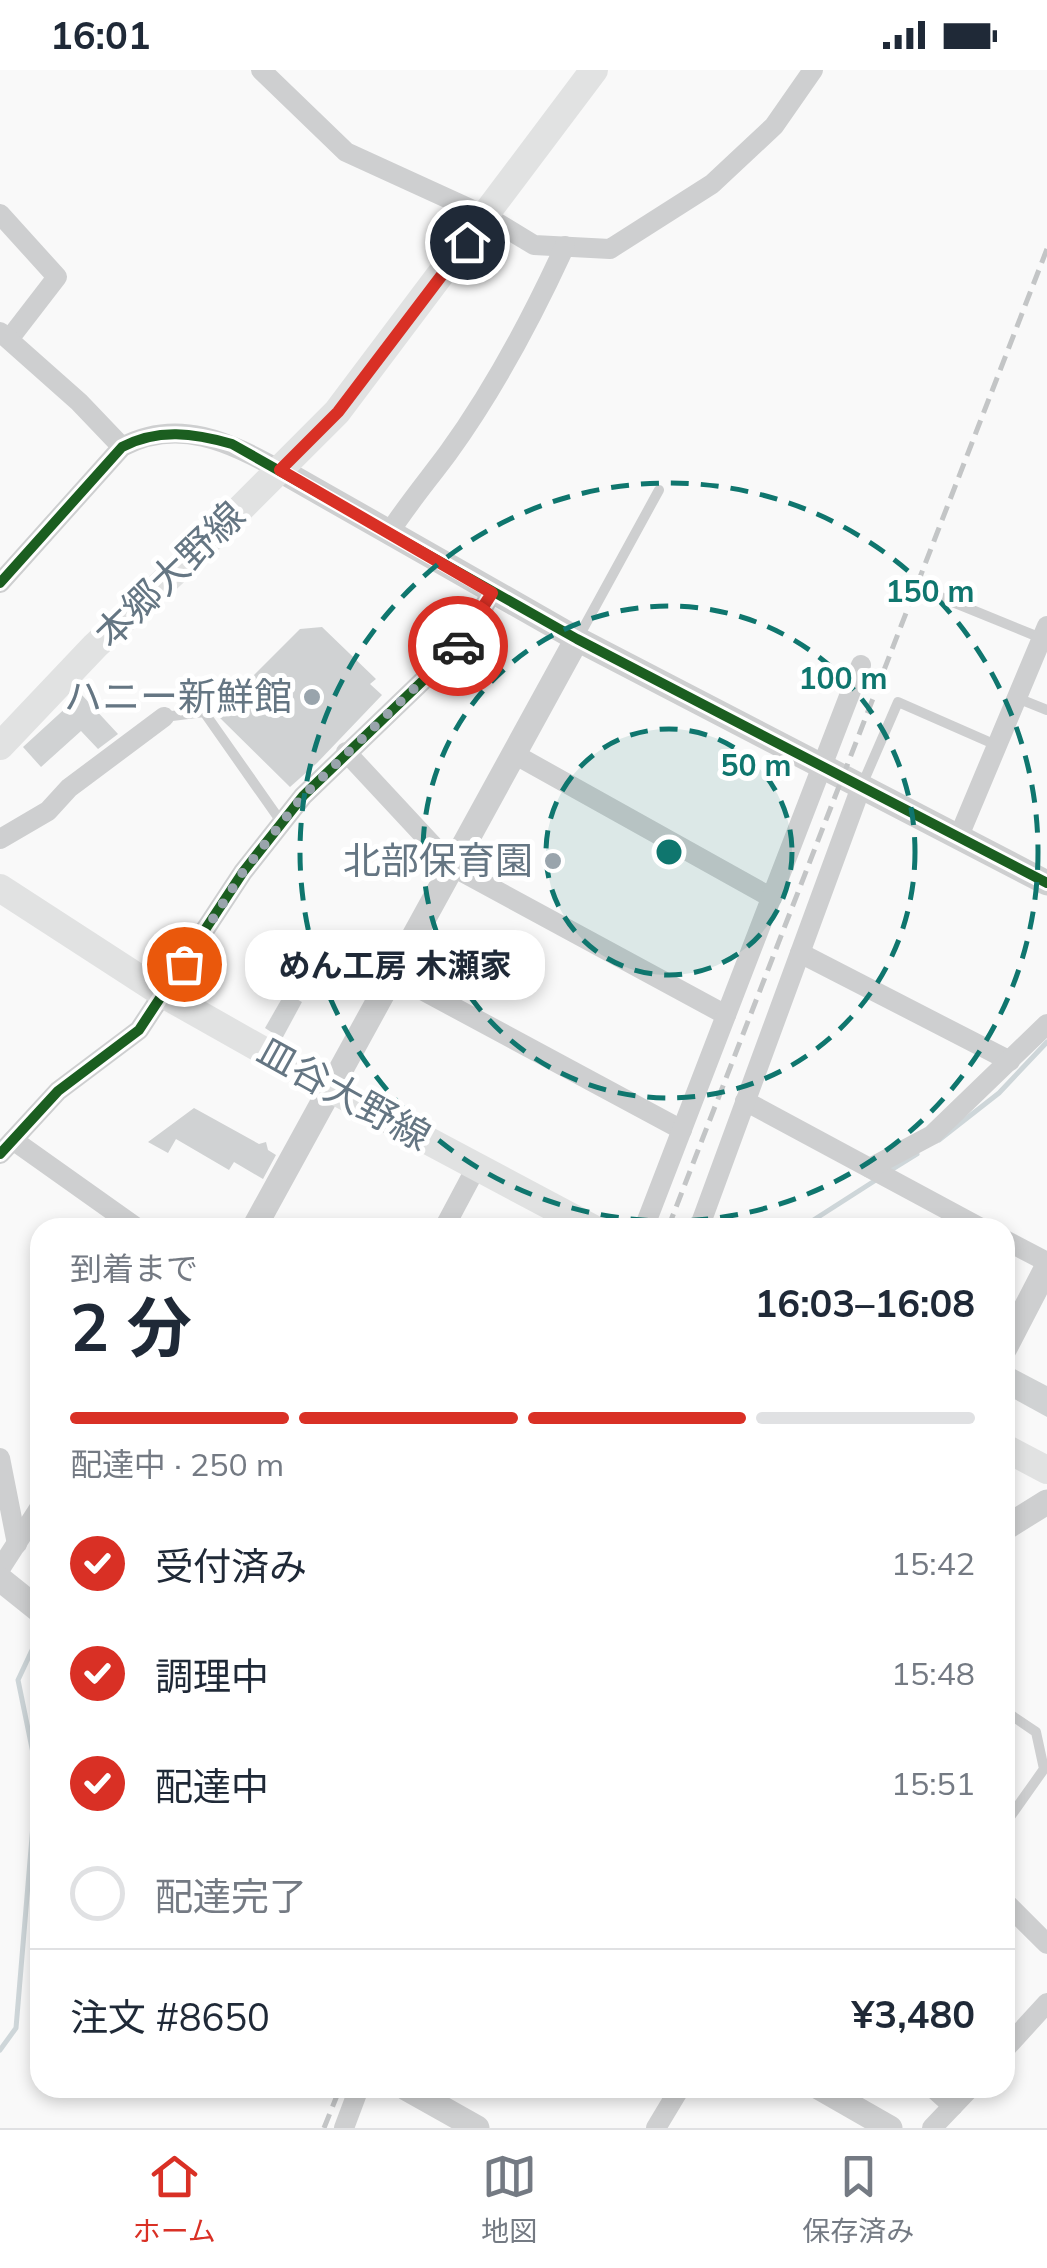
<!DOCTYPE html>
<html lang="ja">
<head>
<meta charset="utf-8">
<style>
	body { margin:0; font-family:Mulish,"Noto Sans JP",sans-serif; background:#f6f6f7; color:#1f2937; height:100vh; display:flex; flex-direction:column; font-size:38px; white-space:nowrap }
	* { box-sizing:border-box; margin:0 }
	p { font-size:32px; color:#747a83 }
	.icon { flex:none; width:55px; height:55px; fill:none; stroke:currentColor; stroke-width:2; stroke-linecap:round; stroke-linejoin:round }
	.map { position:relative; flex:1; overflow:hidden }
	.drawer { position:absolute; left:30px; top:1148px; width:985px; height:880px; display:flex; flex-direction:column; background:#fff; border-radius:30px; box-shadow:0 5px 15px #0003 }
	.drawer>* { flex:none }
	.pin { position:absolute; display:grid; place-items:center; width:85px; height:85px; color:#fff; margin:-42px; border:5px solid #fff; border-radius:50%; box-shadow:0 2px 10px #0007 }
	.courier { position:absolute; display:grid; place-items:center; width:100px; height:100px; margin:-50px; border:8px solid #d93025; border-radius:50%; background:#fff; color:#222; box-shadow:0 2px 12px #0007 }
	.bubble { position:absolute; height:70px; border-radius:30px; background:#fff; box-shadow:0 5px 15px #0003; font-size:32px; font-weight:700; line-height:70px; text-align:center }
	.head em { font-style:normal; font-weight:700 }
	.head div { display:flex; flex-direction:column-reverse }
	.head { display:flex; align-items:center; justify-content:space-between; height:170px; padding:0 40px }
	h1 { font-size:65px; font-weight:700; line-height:75px }
	.bar { display:grid; grid-template-columns:repeat(4,1fr); gap:15px 10px; align-content:center; height:120px; padding:0 40px }
	.bar i { height:12px; border-radius:8px; background:#e0e1e3 }
	.bar .selected { background:#d93025 }
	.bar p { grid-column:span 4 }
	.line { display:flex; align-items:center; gap:25px; padding:0 40px; border-top:2px solid #e0e1e3 }
	.line div { flex:1 }
	ol { padding:0 40px; list-style:none }
	li { display:flex; align-items:center; gap:30px; height:110px }
	li p { margin-inline-start:auto }
	li .icon { padding:10px; border-radius:50%; background:#d93025; color:#fff; stroke-width:4 }
	li:last-child { color:#747a83 }
	li i { width:55px; height:55px; border:5px solid #e0e1e3; border-radius:50% }
	.status { display:flex; justify-content:space-between; align-items:center; height:70px; padding:0 50px; background:#fff; direction:ltr }
	.status svg { height:28px; fill:currentColor }
	.menu { display:flex; justify-content:space-around; align-items:center; height:140px; border-top:2px solid #e0e1e3; background:#fff; font-size:28px; color:#747a83 }
	.menu a { display:grid; justify-items:center; gap:5px }
	.menu .selected { color:#d93025 }
	.map>svg:first-child { display:block }
</style>
</head>
<body>
<div class="status"><b>16:01</b><svg viewBox="0 0 49 12"><path d="M0 12V9h3v3zM5 12V6h3v6zM10 12V3h3v9zM15 12V0h3v12zM26 1h20v11H26zM47 4h2v5h-2z"/></svg></div>
<div class="map">
<svg width="1047" height="2058" viewBox="0 0 1047 2058">
	<rect width="100%" height="100%" fill="#f9f9f9"/>
	<g fill="none" stroke-linecap="round" stroke-linejoin="round">
		<g stroke="#ced6d9" stroke-width="5">
			<path d="M 939,1070 L 999,1023 L 1047,972"/>
			<path d="M 888,1102 L 917,1084"/>
			<path d="M 801,1158 L 879,1108"/>
			<path d="M 0,1980 L 16,1958 L 34,1743 L 34,1688 L 18,1610 L 40,1563"/>
		</g>
	</g>
	<g fill="#d0d2d3">
		<path d="M 322,557 L 376,609 L 370,614 L 382,625 L 317,693 L 290,717 L 220,648 L 232,635 L 228,631 L 300,559 Z"/>
		<path d="M 81,624 L 118,664 L 98,679 L 81,661 L 41,697 L 23,677 Z"/>
		<path d="M 285,923 L 302,932 L 282,969 L 265,958 Z"/>
		<path d="M 194,1038 L 259,1074 L 266,1072 L 268,1080 L 276,1085 L 263,1109 L 234,1092 L 229,1100 L 176,1069 L 168,1083 L 148,1072 Z"/>
		<path d="M 1005,1294 L 1047,1316 L 1047,1347 L 1005,1324 Z"/>
	</g>
	<g fill="none" stroke-linecap="round" stroke-linejoin="round">
		<g stroke="#cecfd0" stroke-width="10">
			<path d="M 933,524 L 1041,568"/>
			<path d="M 578,568 L 659,420"/>
			<path d="M 1017,628 L 1047,640"/>
			<path d="M 164,647 L 204,642 L 282,753"/>
			<path d="M 862,715 L 898,632 L 996,675"/>
			<path d="M 1005,1641 L 1036,1662 L 1044,1699 L 1005,1754"/>
		</g>
		<g stroke="#cecfd0" stroke-width="20">
			<path d="M 261,0 L 346,82 L 486,146 L 534,175 L 610,179 L 712,114 L 774,56 L 813,0"/>
			<path d="M 0,144 L 57,207 L 10,268"/>
			<path d="M 0,262 L 79,332 L 122,377"/>
			<path d="M 389,463 C 407,435 428,410 448,383 C 495,318 532,248 565,176"/>
			<path d="M 0,513 L 122,377 C 178,347 229,372 280,400"/>
			<path d="M 346,682 L 453,797 L 726,945"/>
			<path d="M 514,684 L 772,828"/>
			<path d="M 959,766 L 1047,556"/>
			<path d="M 0,769 L 48,741 L 69,718 L 164,647"/>
			<path d="M 800,883 L 1010,991"/>
			<path d="M 394,905 L 682,1060"/>
			<path d="M 745,1031 L 981,1158"/>
			<path d="M 13,1070 L 137,1158"/>
			<path d="M 0,1084 L 58,1021 L 139,960 L 243,802 L 303,726 L 461,574 L 492,523"/>
			<path d="M 870,1098 L 932,1065 L 1047,954"/>
			<path d="M 444,1158 L 477,1096"/>
			<path d="M 644,1158 L 861,595"/>
			<path d="M 699,1158 L 861,717"/>
			<path d="M 1005,1170 L 1047,1192"/>
			<path d="M 0,1388 L 17,1474"/>
			<path d="M 0,1499 L 40,1437"/>
			<path d="M 1005,1832 L 1047,1874"/>
			<path d="M 1005,1979 L 1047,1933"/>
			<path d="M 933,2018 L 953,2036"/>
			<path d="M 344,2058 L 359,2018"/>
			<path d="M 656,2058 L 680,2018"/>
			<path d="M 932,2058 L 970,2018"/>
		</g>
		<g stroke="#cecfd0" stroke-width="25">
			<path d="M 280,400 L 577,569 L 1047,813"/>
			<path d="M 254,1158 L 577,569"/>
			<path d="M 1005,1278 L 1047,1197"/>
			<path d="M 1005,1458 L 1047,1432"/>
			<path d="M 0,1509 L 40,1541"/>
			<path d="M 406,2018 L 477,2058"/>
			<path d="M 820,2018 L 890,2058"/>
		</g>
		<g stroke="#e1e2e2" stroke-width="28">
			<path d="M 0,676 L 95,576 L 212,467 L 337,342 L 594,0"/>
			<path d="M 0,818 L 165,925 L 331,1019 L 592,1158"/>
			<path d="M 1005,1378 L 1047,1400"/>
		</g>
		<g stroke="#c3c5c6" stroke-width="5" stroke-dasharray="15 8" stroke-linecap="butt">
			<path d="M 668,1158 L 1047,179"/>
			<path d="M 324,2058 L 340,2018"/>
		</g>
		<defs>
			<g id="cycleway">
				<path d="M 0,513 L 122,377 C 158,358 194,363 232,374 L 577,569 L 1047,813"/>
				<path d="M 0,1084 L 58,1021 L 139,960 L 243,802 L 303,726 L 461,574 L 492,523"/>
			</g>
		</defs>
		<use href="#cycleway" stroke="#fff" stroke-width="16"/>
		<use href="#cycleway" stroke="#1b5e20" stroke-width="10"/>
	</g>
	<g fill="none" stroke-linecap="round" stroke-linejoin="round">
		<path stroke="#99a4ac" stroke-width="10" stroke-dasharray="0 18" d="M 184,894 L 243,802 L 303,726 L 458,576"/>
		<path stroke="#d93025" stroke-width="12" d="M 458,576 L 492,523 L 280,400 L 338,342 L 467,172"/>
	</g>
	<circle cx="669" cy="782" r="123" fill="#0f766e" fill-opacity=".12"/>
	<g fill="none" stroke="#0f766e" stroke-width="5" stroke-dasharray="18 12">
		<circle cx="669" cy="782" r="123"/>
		<circle cx="669" cy="782" r="246"/>
		<circle cx="669" cy="782" r="369"/>
	</g>
	<g fill="#99a4ac" stroke="#fff" stroke-width="4">
		<circle cx="312" cy="627" r="10"/>
		<circle cx="553" cy="791" r="10"/>
	</g>
	<g text-anchor="middle" stroke-width="10" stroke-linejoin="round" paint-order="stroke">
		<g font-size="38" fill="#657683" stroke="#fff">
			<text transform="translate(170 505) rotate(-44)" y="13">本郷大野線</text>
			<text transform="translate(344 1024) rotate(29)" y="13">皿谷大野線</text>
		</g>
		<g font-size="38" fill="#657683" stroke="#fff" text-anchor="end">
			<text x="292" y="640">ハニー新鮮館</text>
			<text x="533" y="804">北部保育園</text>
		</g>
	</g>
	<circle cx="669" cy="782" r="15" fill="#0f766e" stroke="#fff" stroke-width="5"/>
	<g font-size="30" text-anchor="middle" font-weight="bold" fill="#0f766e" stroke="#fff" stroke-width="10" stroke-linejoin="round" paint-order="stroke">
		<text x="930" y="532">150 m</text>
		<text x="843" y="619">100 m</text>
		<text x="756" y="706">50 m</text>
	</g>
</svg>
<div class="pin" style="left:184px;top:894px;background:#ea580c"><svg class="icon" aria-label="bag" viewBox="0 0 24 24"><path d="M5 8h14l-1 12H6zM9 8a3 3 0 0 1 6 0"/></svg></div>
<div class="pin" style="left:467px;top:172px;background:#1f2937"><svg class="icon" aria-label="home" viewBox="0 0 24 24"><path d="M3 11l9-7 9 7M6 9v11h12V9"/></svg></div>
<div class="courier" style="left:458px;top:576px"><svg class="icon" aria-label="car" viewBox="0 0 24 24"><path d="M5 17H2v-5l4-1 3-4h7l3 4 3 1v5h-3M9 17h6M6 11h13"/><circle cx="7" cy="17" r="2"/><circle cx="17" cy="17" r="2"/></svg></div>
<div class="bubble" style="left:245px;top:860px;width:300px">めん工房 木瀬家</div>
<section class="drawer">
<div class="head"><div><h1>2 分</h1><p>到着まで</p></div><em>16:03–16:08</em></div>
<div class="bar"><i class="selected"></i><i class="selected"></i><i class="selected"></i><i></i><p>配達中 · 250 m</p></div>
<ol>
<li><svg class="icon" aria-label="check" viewBox="0 0 24 24"><path d="M5 12l5 5 9-10"/></svg>受付済み<p>15:42</p></li>
<li><svg class="icon" aria-label="check" viewBox="0 0 24 24"><path d="M5 12l5 5 9-10"/></svg>調理中<p>15:48</p></li>
<li><svg class="icon" aria-label="check" viewBox="0 0 24 24"><path d="M5 12l5 5 9-10"/></svg>配達中<p>15:51</p></li>
<li><i></i>配達完了</li>
</ol>
<div class="line" style="height:130px"><div>注文 #8650</div><b>¥3,480</b></div>
</section>
</div>
<nav class="menu">
<a class="selected"><svg class="icon" aria-label="home" viewBox="0 0 24 24"><path d="M3 11l9-7 9 7M6 9v11h12V9"/></svg>ホーム</a>
<a><svg class="icon" aria-label="map" viewBox="0 0 24 24"><path d="M3 6l6-2 6 2 6-2v14l-6 2-6-2-6 2zM9 4v14M15 6v14"/></svg>地図</a>
<a><svg class="icon" aria-label="saved" viewBox="0 0 24 24"><path d="M7 4h10v16l-5-4-5 4z"/></svg>保存済み</a>
</nav>
</body>
</html>
